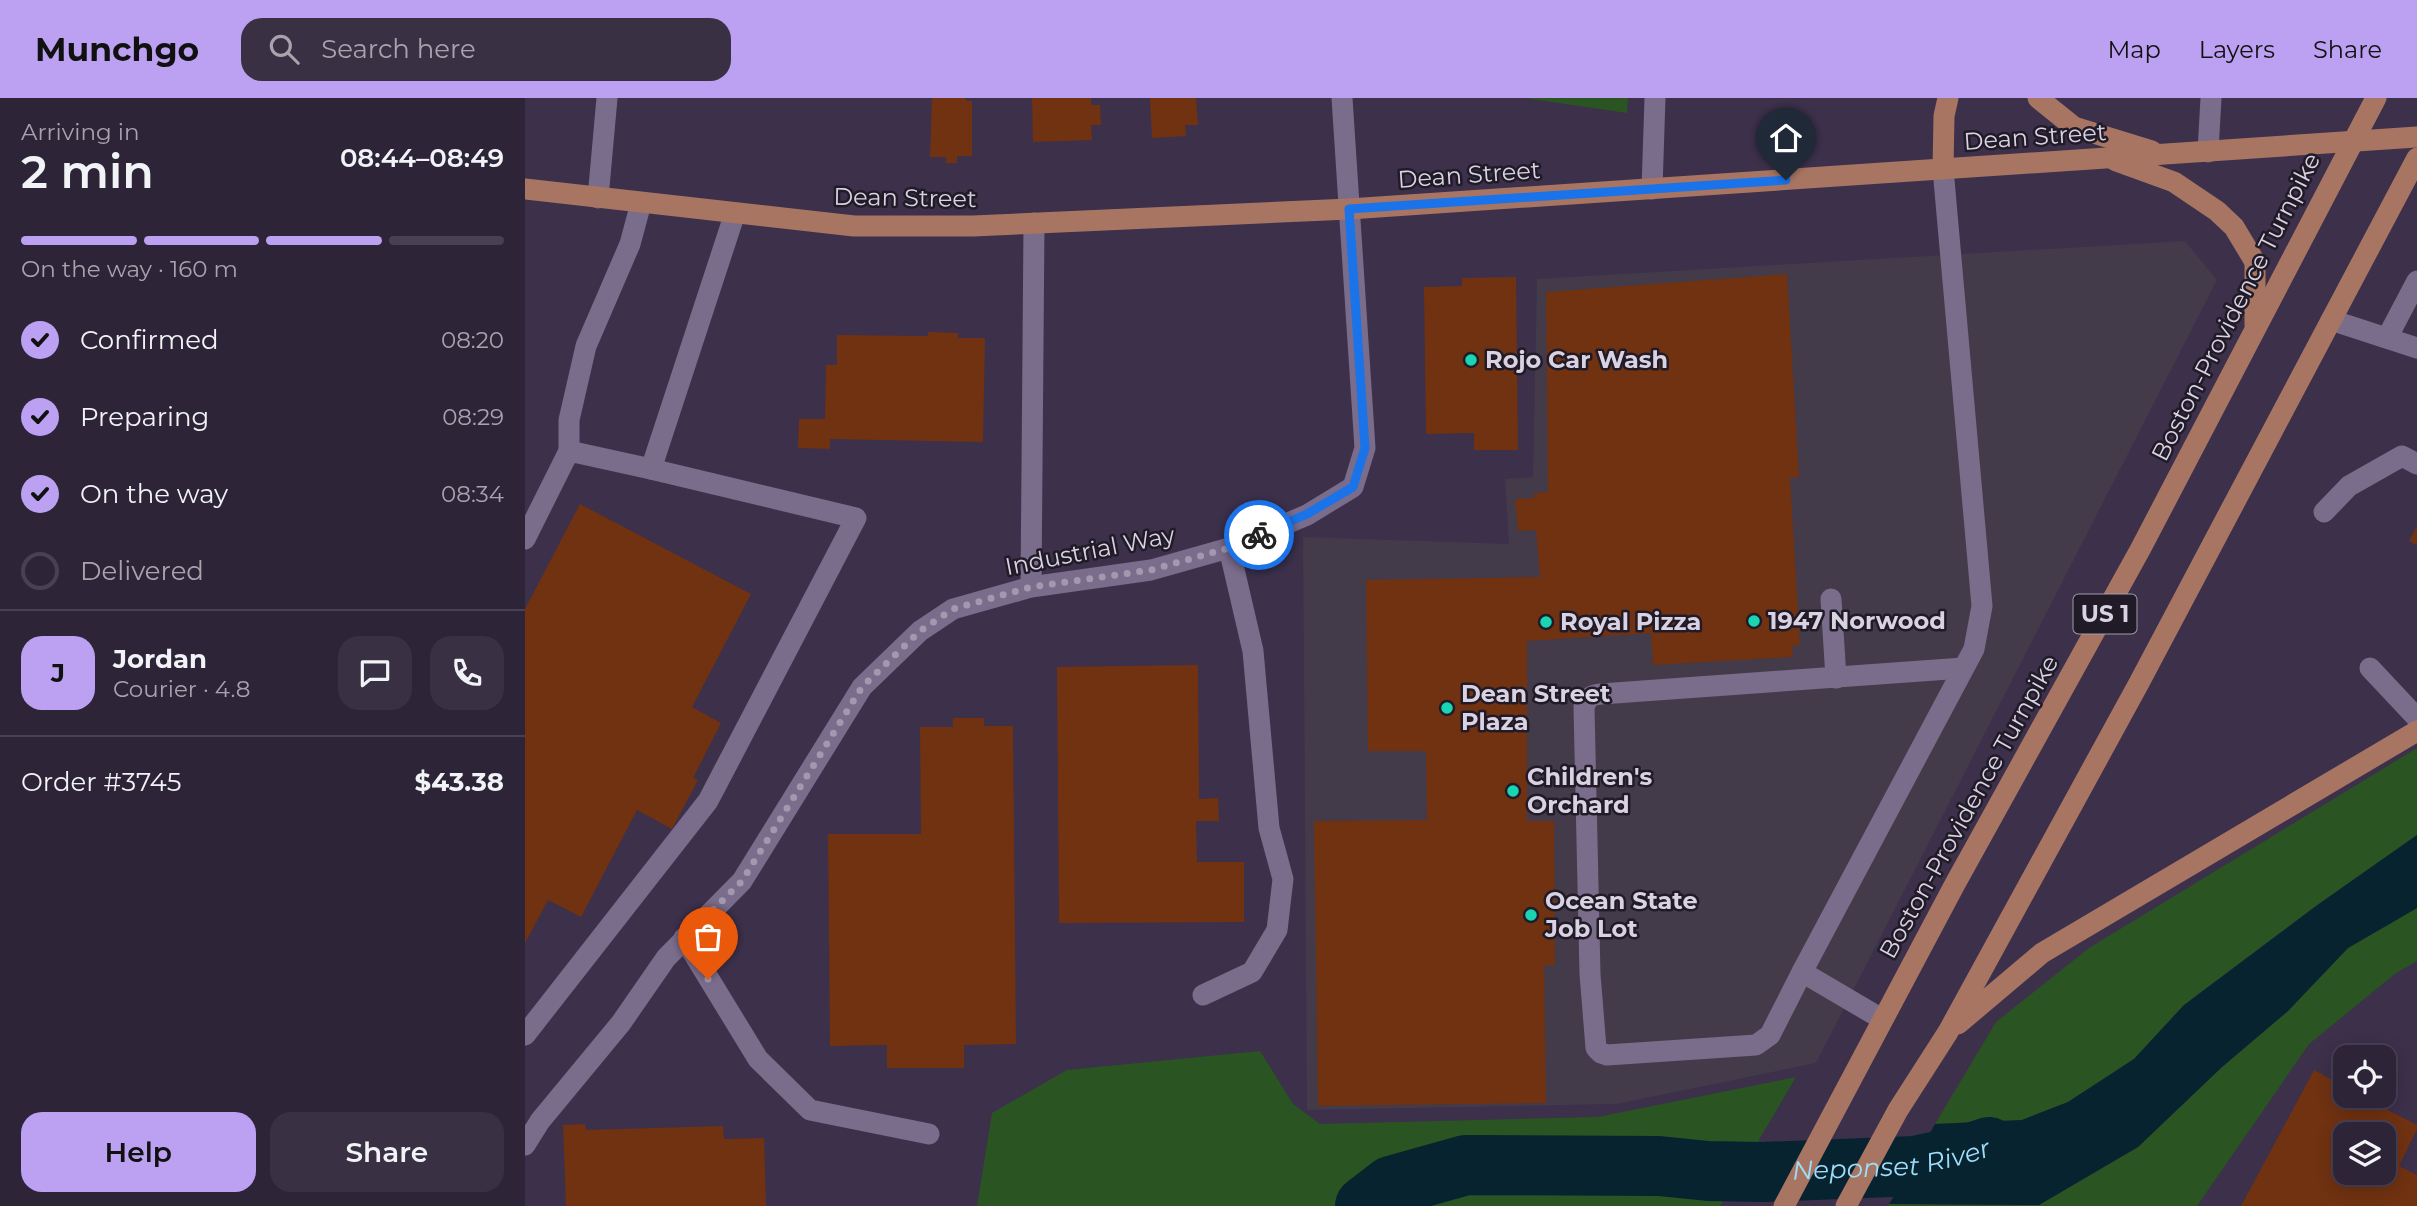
<!DOCTYPE html>
<html lang="en">
<head>
<meta charset="utf-8">
<style>
	body { margin:0; font-family:Montserrat,sans-serif; background:#393043; color:#f1f3f6; height:100vh; display:flex; flex-direction:column; font-size:26px; white-space:nowrap }
	* { box-sizing:border-box; margin:0 }
	p { font-size:23px; color:#a7a4ae }
	.icon { flex:none; width:38px; height:38px; fill:none; stroke:currentColor; stroke-width:2; stroke-linecap:round; stroke-linejoin:round }
	.map { position:relative; flex:1; overflow:hidden }
	.details { display:flex; flex-direction:column; background:#2d2438; width:525px }
	.details>* { flex:none }
	.fabs { position:absolute; left:1808px; top:947px; display:grid; gap:14px }
	.fabs a { display:grid; place-items:center; width:63px; height:63px; border-radius:14px; background:#2d2438; box-shadow:0 4px 18px #0003,0 0 0 2px #484153; font-size:35px }
	.pin { position:absolute; display:grid; place-items:center; width:60px; height:60px; color:#fff; margin:-72px -30px; border-radius:50% 50% 50% 0; rotate:-45deg; box-shadow:0 0 7px #0007 }
	.pin .icon { rotate:45deg }
	.courier { position:absolute; display:grid; place-items:center; width:70px; height:70px; margin:-35px; border:5px solid #1a73e8; border-radius:50%; background:#fff; color:#222; box-shadow:0 2px 9px #0007 }
	.headline em { font-style:normal; font-weight:600 }
	.headline div { display:flex; flex-direction:column-reverse }
	.headline { display:flex; align-items:center; justify-content:space-between; height:119px; padding:0 21px }
	h1 { font-size:46px; font-weight:600; line-height:52px }
	.bar { display:grid; grid-template-columns:repeat(4,1fr); gap:10px 7px; align-content:center; height:84px; padding:0 21px }
	.bar i { height:9px; border-radius:5px; background:#484153 }
	.bar .selected { background:#bca0f2 }
	.bar p { grid-column:span 4 }
	.line { display:flex; align-items:center; gap:18px; padding:0 21px; border-top:2px solid #484153 }
	.line div { flex:1 }
	.round { display:grid; place-items:center; flex:none; width:74px; height:74px; border-radius:21px; background:#393043 }
	ol { padding:0 21px; list-style:none }
	li { display:flex; align-items:center; gap:21px; height:77px }
	li p { margin-inline-start:auto }
	li .icon { padding:7px; border-radius:50%; background:#bca0f2; color:#111; stroke-width:4 }
	li:last-child { color:#a7a4ae }
	li i { width:38px; height:38px; border:4px solid #484153; border-radius:50% }
	.cta { display:flex; gap:14px; margin-top:auto; padding:14px 21px }
	.cta a { flex:1; height:80px; border-radius:21px; background:#bca0f2; color:#111; font-size:28px; font-weight:600; line-height:80px; text-align:center }
	.cta a+a { background:#393043; color:#f1f3f6 }
	header { display:flex; align-items:center; gap:42px; box-sizing:border-box; height:98px; padding:0 35px; background:#bca0f2; color:#111 }
	header strong { font-size:33px }
	nav { display:flex; gap:38px; margin-inline-start:auto; font-size:24px }
	.search { width:490px; height:63px; background:#393043; display:flex; align-items:center; gap:18px; box-sizing:border-box; padding:0 24px; border-radius:21px; color:#a7a4ae; font-size:26px }
	main { display:flex; flex:1; min-height:0 }
	.map>svg:first-child { display:block }
</style>
</head>
<body>
<header>
<strong>Munchgo</strong>
<div class="search"><svg class="icon" aria-label="search" viewBox="0 0 24 24"><circle cx="10" cy="10" r="6"/><path d="M15 15l6 6"/></svg>Search here</div>
<nav><a>Map</a><a>Layers</a><a>Share</a></nav>
</header>
<main>
<section class="details">
<div class="headline"><div><h1>2 min</h1><p>Arriving in</p></div><em>08:44–08:49</em></div>
<div class="bar"><i class="selected"></i><i class="selected"></i><i class="selected"></i><i></i><p>On the way · 160 m</p></div>
<ol>
<li><svg class="icon" aria-label="check" viewBox="0 0 24 24"><path d="M5 12l5 5 9-10"/></svg>Confirmed<p>08:20</p></li>
<li><svg class="icon" aria-label="check" viewBox="0 0 24 24"><path d="M5 12l5 5 9-10"/></svg>Preparing<p>08:29</p></li>
<li><svg class="icon" aria-label="check" viewBox="0 0 24 24"><path d="M5 12l5 5 9-10"/></svg>On the way<p>08:34</p></li>
<li><i></i>Delivered</li>
</ol>
<div class="line" style="height:126px"><b class="round" style="background:#bca0f2;color:#111">J</b><div><b>Jordan</b><p>Courier · 4.8</p></div><a class="round"><svg class="icon" aria-label="chat" viewBox="0 0 24 24"><path d="M4 5h16v11H9l-5 4z"/></svg></a><a class="round"><svg class="icon" aria-label="phone" viewBox="0 0 24 24"><path d="M5 4h4l2 5-3 2q2 4 5 5l2-3 5 2v4C11 20 4 13 5 4z"/></svg></a></div>
<div class="line" style="height:91px"><div>Order #3745</div><b>$43.38</b></div>
<div class="cta"><a>Help</a><a>Share</a></div>
</section>
<div class="map">
<svg width="1892" height="1108" viewBox="0 0 1892 1108">
	<rect width="100%" height="100%" fill="#3c304b"/>
	<path fill="#433a4a" d="M 1660,143 L 1692,182 L 1291,965 L 1092,1006 L 782,1012 L 778,439 L 984,446 L 980,381 L 1008,379 L 1012,181 Z"/>
	<g fill="#2a5522">
		<path d="M 1000,0 L 1103,0 L 1102,15 Z"/>
		<path d="M 1892,650 L 1892,737 L 1791,808 L 1659,907 L 1609,961 L 1543,1004 L 1497,1022 L 1410,1026 L 1471,924 L 1564,850 Z"/>
		<path d="M 1892,810 L 1892,863 L 1871,875 L 1784,946 L 1672,1108 L 1363,1108 L 1364,1106 L 1514,1107 L 1613,1049 L 1697,969 L 1763,913 L 1823,850 Z"/>
		<path d="M 735,953 L 768,1006 L 795,1026 L 1073,1019 L 1271,979 L 1195,1108 L 452,1108 L 467,1015 L 542,972 Z"/>
	</g>
	<path fill="#07232f" d="M 1892,737 L 1892,810 L 1823,850 L 1763,913 L 1697,969 L 1613,1049 L 1514,1107 L 1364,1106 L 1410,1026 L 1497,1022 L 1543,1004 L 1609,961 L 1659,907 L 1791,808 Z"/>
	<path fill="#3c304b" d="M 1412,1022 L 1363,1108 L 1361,1108 L 1407,1024 Z"/>
	<g fill="none" stroke-linecap="round" stroke-linejoin="round">
		<path stroke="#07232f" stroke-width="60" id="s1" d="M 840,1108 L 866,1088 L 941,1067 L 1134,1068 L 1183,1073 L 1238,1074 L 1390,1068 L 1440,1057 L 1464,1049"/>
	</g>
	<g fill="#703211" fill-rule="evenodd">
		<path d="M 407,0 L 441,0 L 441,3 L 447,3 L 447,58 L 432,58 L 432,65 L 421,65 L 421,59 L 405,59 Z"/>
		<path d="M 507,0 L 566,0 L 566,7 L 575,7 L 576,27 L 566,27 L 567,42 L 508,44 Z"/>
		<path d="M 625,0 L 671,0 L 673,27 L 660,27 L 661,38 L 627,40 Z"/>
		<path d="M 1262,176 L 1274,379 L 1265,380 L 1275,547 L 1267,548 L 1268,559 L 1128,567 L 1126,535 L 1002,543 L 1002,723 L 1029,723 L 1030,867 L 1019,867 L 1021,1005 L 793,1008 L 789,723 L 902,722 L 901,653 L 843,653 L 841,482 L 1015,479 L 1011,432 L 993,433 L 990,401 L 1009,400 L 1009,395 L 1023,394 L 1021,194 Z"/>
		<path d="M 991,179 L 993,352 L 949,352 L 949,335 L 901,336 L 899,189 L 937,188 L 937,180 Z"/>
		<path d="M 403,234 L 433,235 L 433,240 L 460,240 L 458,344 L 305,341 L 305,351 L 273,350 L 274,321 L 300,321 L 301,267 L 312,267 L 312,237 L 403,238 Z"/>
		<path d="M 55,406 L 226,496 L 167,609 L 196,625 L 168,680 L 173,682 L 147,731 L 112,712 L 56,819 L 23,802 L 0,845 L 0,511 Z"/>
		<path d="M 1892,428 L 1892,447 L 1884,443 Z"/>
		<path d="M 673,567 L 674,701 L 693,700 L 694,723 L 671,723 L 672,764 L 719,764 L 719,824 L 534,825 L 532,569 Z"/>
		<path d="M 428,620 L 459,620 L 459,628 L 488,628 L 491,946 L 439,947 L 439,970 L 362,970 L 362,947 L 305,948 L 303,736 L 396,736 L 395,629 L 428,629 Z"/>
		<path d="M 1789,972 L 1820,989 L 1820,998 L 1836,998 L 1892,1027 L 1892,1031 L 1874,1068 L 1892,1077 L 1892,1108 L 1716,1108 ZM 1820,1036 L 1858,1036 L 1858,1074 L 1820,1074 Z"/>
		<path d="M 60,1026 L 61,1032 L 198,1028 L 199,1041 L 239,1040 L 241,1108 L 41,1108 L 38,1027 Z"/>
	</g>
	<g fill="none" stroke-linecap="round" stroke-linejoin="round">
		<g stroke="#7a6c8b" stroke-width="21">
			<path d="M 1683,54 L 1686,0"/>
			<path d="M 1127,91 L 1130,0"/>
			<path d="M 73,100 L 82,0"/>
			<path d="M 1806,222 L 1892,250"/>
			<path d="M 1862,240 L 1892,183"/>
			<path d="M 44,353 L 44,322 L 61,248 L 105,146 L 116,105"/>
			<path d="M 1799,414 L 1824,388 L 1877,358 L 1892,366"/>
			<path d="M 0,441 L 44,353 L 126,371"/>
			<path d="M 506,489 L 509,125"/>
			<path d="M 1306,501 L 1311,580"/>
			<path d="M 1845,570 L 1892,620"/>
			<path d="M 159,840 L 233,961 L 285,1012 L 404,1036"/>
			<path d="M 1277,874 L 1245,937 L 1231,947 L 1082,957 L 1076,955 L 1071,950 L 1065,876 L 1059,609 C 1063,599 1066,597 1076,596 L 1438,570"/>
			<path d="M 678,897 L 727,874 L 752,832 L 758,781 L 744,730 L 728,553 L 704,450"/>
			<path d="M 1357,921 L 1277,874 L 1449,551 L 1457,508 L 1418,71"/>
			<path d="M 0,937 L 183,703 L 331,420 L 126,371 L 210,115"/>
			<path d="M 0,1047 L 15,1023 L 96,925 L 141,860 L 217,783 L 337,589 L 395,533 L 428,511 L 506,489 L 626,472 L 704,450 L 782,417 L 828,389 L 840,350 L 817,0"/>
		</g>
		<g stroke="#a87563" stroke-width="21">
			<path d="M 1513,0 L 1549,29 L 1627,53"/>
			<path d="M 1591,63 L 1649,84 L 1692,113 L 1709,129 L 1730,164 L 1730,227"/>
			<path d="M 1418,71 L 1419,18 L 1423,0"/>
			<path d="M 0,91 L 329,128 L 448,128 L 824,111 L 1892,39"/>
			<path d="M 1433,926 L 1517,855 L 1892,633"/>
			<path d="M 1259,1108 L 1430,786 L 1616,450 L 1851,0"/>
			<path d="M 1321,1108 L 1373,1012 L 1423,934 L 1614,585 L 1892,60"/>
		</g>
	</g>
	<g fill="none" stroke-linecap="round" stroke-linejoin="round">
		<path stroke="#a299ae" stroke-width="7" stroke-dasharray="0 12.6" d="M 183,881 L 159,841 L 217,783 L 337,589 L 395,533 L 428,511 L 506,489 L 626,472 L 704,450 L 734,437"/>
		<path stroke="#1a73e8" stroke-width="9" d="M 734,437 L 782,416 L 828,389 L 840,350 L 824,111 L 1261,82"/>
	</g>
	<g fill="#19d5b2" stroke="#201b27" stroke-width="2.5">
		<circle cx="946" cy="262" r="7"/>
		<circle cx="1229" cy="523" r="7"/>
		<circle cx="1021" cy="524" r="7"/>
		<circle cx="922" cy="610" r="7"/>
		<circle cx="988" cy="693" r="7"/>
		<circle cx="1006" cy="817" r="7"/>
	</g>
	<g text-anchor="middle" stroke-width="5" stroke-linejoin="round" paint-order="stroke">
		<rect fill="#201b27" stroke="#a29bab" stroke-width="2" x="1548.5" y="496.5" width="63" height="39" rx="5"/>
		<g font-size="23" font-weight="bold" fill="#d9d2e3">
			<text x="1580" y="524">US 1</text>
		</g>
		<g font-size="24" fill="#d9d2e3" stroke="#201b27">
			<text transform="translate(1510 39) rotate(-4)" y="8">Dean Street</text>
			<text transform="translate(944 77) rotate(-4)" y="8">Dean Street</text>
			<text transform="translate(380 100) rotate(1)" y="8">Dean Street</text>
			<text transform="translate(1711 209) rotate(-63)" y="8">Boston-Providence Turnpike</text>
			<text transform="translate(565 453) rotate(-11)" y="8">Industrial Way</text>
			<text transform="translate(1444 709) rotate(-61)" y="8">Boston-Providence Turnpike</text>
		</g>
		<g font-size="24" font-weight="bold" fill="#d9d2e3" stroke="#201b27" text-anchor="start">
			<text x="960" y="270">Rojo Car Wash</text>
			<text x="1243" y="531">1947 Norwood</text>
			<text x="1035" y="532">Royal Pizza</text>
			<text x="936" y="604">Dean Street<tspan x="936" dy="28">Plaza</tspan></text>
			<text x="1002" y="687">Children's<tspan x="1002" dy="28">Orchard</tspan></text>
			<text x="1020" y="811">Ocean State<tspan x="1020" dy="28">Job Lot</tspan></text>
		</g>
		<g font-size="26" font-style="italic" fill="#9ddefc" stroke="#201b27">
			<text dy="9" stroke="none"><textPath href="#s1" startOffset="537">Neponset River</textPath></text>
		</g>
	</g>
</svg>
<div class="fabs">
<a><svg class="icon" aria-label="locate" viewBox="0 0 24 24"><circle cx="12" cy="12" r="6"/><path d="M12 2v4M12 18v4M2 12h4M18 12h4"/></svg></a>
<a><svg class="icon" aria-label="layers" viewBox="0 0 24 24"><path d="M12 4l9 5-9 5-9-5zM3 14l9 5 9-5"/></svg></a>
</div>
<div class="pin" style="left:183px;top:881px;background:#ea580c"><svg class="icon" aria-label="bag" viewBox="0 0 24 24"><path d="M5 8h14l-1 12H6zM9 8a3 3 0 0 1 6 0"/></svg></div>
<div class="pin" style="left:1261px;top:82px;background:#1f2937"><svg class="icon" aria-label="home" viewBox="0 0 24 24"><path d="M3 11l9-7 9 7M6 9v11h12V9"/></svg></div>
<div class="courier" style="left:734px;top:437px"><svg class="icon" aria-label="bike" viewBox="0 0 24 24"><circle cx="6" cy="16" r="4"/><circle cx="18" cy="16" r="4"/><path d="M6 16l4-8h5l3 8M10 8l3 8H6M13 5h3"/></svg></div>
</div>
</main>
</body>
</html>
